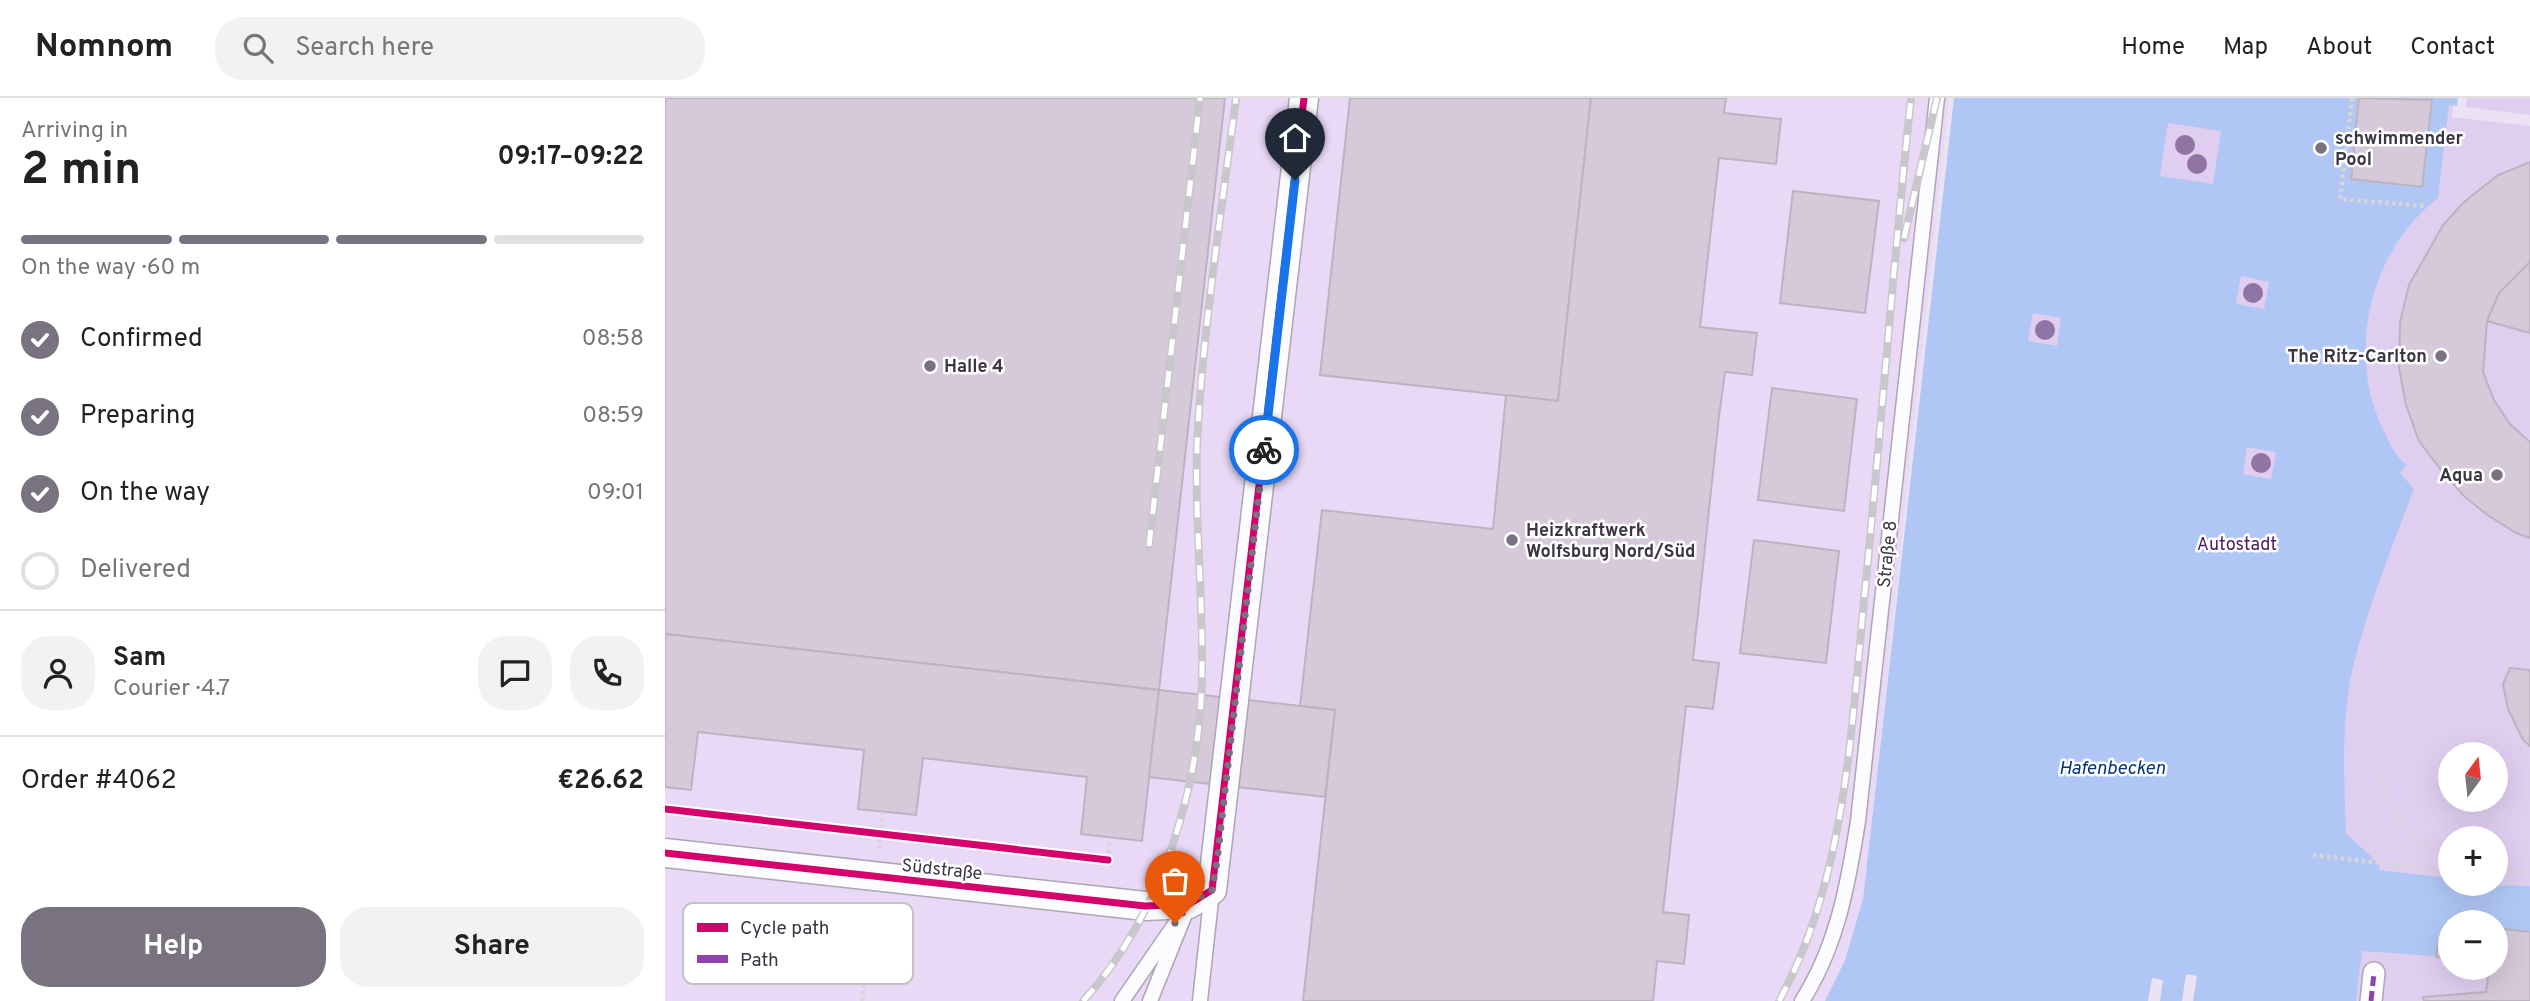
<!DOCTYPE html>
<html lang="en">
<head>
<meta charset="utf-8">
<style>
	body { margin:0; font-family:Overpass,sans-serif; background:#f2f2f2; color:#222; height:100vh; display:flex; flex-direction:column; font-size:26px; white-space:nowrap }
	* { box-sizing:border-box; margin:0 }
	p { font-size:23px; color:#767676 }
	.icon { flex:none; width:38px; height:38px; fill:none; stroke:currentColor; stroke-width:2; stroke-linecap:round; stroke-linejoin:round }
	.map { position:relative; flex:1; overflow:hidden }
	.sheet { display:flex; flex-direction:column; background:#fff; width:665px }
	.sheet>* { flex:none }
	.needle { width:46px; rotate:15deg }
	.tools { position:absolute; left:1773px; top:644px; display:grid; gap:14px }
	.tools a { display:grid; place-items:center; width:70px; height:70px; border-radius:50%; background:#fff; box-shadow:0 7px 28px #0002; font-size:35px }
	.pin { position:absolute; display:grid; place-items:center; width:60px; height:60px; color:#fff; margin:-72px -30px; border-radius:50% 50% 50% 0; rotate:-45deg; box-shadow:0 0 7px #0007 }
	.pin .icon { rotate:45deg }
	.courier { position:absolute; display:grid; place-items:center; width:70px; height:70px; margin:-35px; border:5px solid #1a73e8; border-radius:50%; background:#fff; color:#222; box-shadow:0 2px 9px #0007 }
	.summary em { font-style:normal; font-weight:700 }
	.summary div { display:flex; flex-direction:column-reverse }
	.summary { display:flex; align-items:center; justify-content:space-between; height:119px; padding:0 21px }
	h1 { font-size:46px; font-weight:700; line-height:52px }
	.bar { display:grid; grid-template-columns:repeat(4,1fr); gap:10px 7px; align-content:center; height:84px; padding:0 21px }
	.bar i { height:9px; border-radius:5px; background:#e0e0e0 }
	.bar .active { background:#797280 }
	.bar p { grid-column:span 4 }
	.line { display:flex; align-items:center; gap:18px; padding:0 21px; border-top:2px solid #e0e0e0 }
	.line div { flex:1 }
	.round { display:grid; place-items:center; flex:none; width:74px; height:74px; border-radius:28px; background:#f2f2f2 }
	ol { padding:0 21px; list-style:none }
	li { display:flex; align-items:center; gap:21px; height:77px }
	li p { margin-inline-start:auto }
	li .icon { padding:7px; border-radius:50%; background:#797280; color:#fff; stroke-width:4 }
	li:last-child { color:#767676 }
	li i { width:38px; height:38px; border:4px solid #e0e0e0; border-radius:50% }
	.cta { display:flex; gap:14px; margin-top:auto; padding:14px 21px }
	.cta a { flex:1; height:80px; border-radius:28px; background:#797280; color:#fff; font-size:28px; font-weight:700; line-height:80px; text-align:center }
	.cta a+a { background:#f2f2f2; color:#222 }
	header { display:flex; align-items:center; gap:42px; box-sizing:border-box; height:98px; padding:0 35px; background:#fff; border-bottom:2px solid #e0e0e0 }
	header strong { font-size:33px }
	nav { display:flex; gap:38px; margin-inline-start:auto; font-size:24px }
	.search { width:490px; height:63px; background:#f2f2f2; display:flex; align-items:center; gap:18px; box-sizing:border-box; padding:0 24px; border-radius:28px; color:#767676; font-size:26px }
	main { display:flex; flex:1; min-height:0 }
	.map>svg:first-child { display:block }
</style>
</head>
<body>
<header>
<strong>Nomnom</strong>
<div class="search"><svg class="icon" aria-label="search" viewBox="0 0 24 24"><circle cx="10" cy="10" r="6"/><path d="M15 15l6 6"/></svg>Search here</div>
<nav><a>Home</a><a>Map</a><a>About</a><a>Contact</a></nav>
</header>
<main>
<section class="sheet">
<div class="summary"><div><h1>2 min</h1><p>Arriving in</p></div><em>09:17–09:22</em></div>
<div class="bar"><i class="active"></i><i class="active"></i><i class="active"></i><i></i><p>On the way · 60 m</p></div>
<ol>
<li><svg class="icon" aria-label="check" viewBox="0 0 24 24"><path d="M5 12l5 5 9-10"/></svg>Confirmed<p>08:58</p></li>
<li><svg class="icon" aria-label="check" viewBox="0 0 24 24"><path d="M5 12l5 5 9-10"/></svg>Preparing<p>08:59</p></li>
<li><svg class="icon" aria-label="check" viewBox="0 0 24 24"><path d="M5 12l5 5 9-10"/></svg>On the way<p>09:01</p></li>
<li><i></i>Delivered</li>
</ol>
<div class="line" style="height:126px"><a class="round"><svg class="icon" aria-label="person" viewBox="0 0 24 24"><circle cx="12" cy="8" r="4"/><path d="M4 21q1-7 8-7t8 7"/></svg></a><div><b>Sam</b><p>Courier · 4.7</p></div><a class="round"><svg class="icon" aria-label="chat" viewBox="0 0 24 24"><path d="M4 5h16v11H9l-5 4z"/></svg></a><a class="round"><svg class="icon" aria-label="phone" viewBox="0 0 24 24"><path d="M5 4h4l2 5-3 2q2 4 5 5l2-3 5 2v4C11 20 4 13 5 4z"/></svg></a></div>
<div class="line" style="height:91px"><div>Order #4062</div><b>€26.62</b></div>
<div class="cta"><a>Help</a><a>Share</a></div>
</section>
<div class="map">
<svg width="1865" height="903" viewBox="0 0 1865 903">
	<rect width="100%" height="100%" fill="#ebe2f4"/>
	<path fill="#e9d9f7" d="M 0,0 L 1284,0 L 1198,802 L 1179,862 L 1160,903 L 0,903 Z"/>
	<g fill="#e0cef0" fill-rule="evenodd">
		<path d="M 1315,0 L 1789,0 L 1787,19 L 1865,28 L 1865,903 L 1218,903 ZM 1785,656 L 1830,656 L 1830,702 L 1785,702 ZM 1785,740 L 1830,740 L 1830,786 L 1785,786 ZM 1785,824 L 1830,824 L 1830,870 L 1785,870 Z"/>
		<path d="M 1802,0 L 1865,0 L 1865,17 L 1801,9 Z"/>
	</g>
	<path fill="#b0c7f5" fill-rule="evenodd" d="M 1289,0 L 1793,0 L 1792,8 L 1784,7 L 1773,100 C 1705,152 1680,256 1719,333 C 1725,346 1730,358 1742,367 L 1735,375 L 1749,391 C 1727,449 1703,508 1688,569 C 1676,623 1679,680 1681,735 L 1715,767 L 1714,772 L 1785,780 L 1785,786 L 1865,788 L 1865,838 L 1831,834 L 1830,824 L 1785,824 L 1782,859 L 1697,853 L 1691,903 L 1160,903 L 1180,862 L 1198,801 ZM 1503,25 L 1556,33 L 1548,86 L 1495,78 ZM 1576,178 L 1604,184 L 1599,211 L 1571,206 ZM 1368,215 L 1396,220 L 1392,248 L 1363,243 ZM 1582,349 L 1611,354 L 1606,381 L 1578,376 Z"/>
	<g fill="#ebe2f4">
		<path d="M 1521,876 L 1532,878 L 1528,903 L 1517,903 Z"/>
		<path d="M 1487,880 L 1498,882 L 1495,903 L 1483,903 Z"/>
	</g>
	<g fill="#d5c9da" stroke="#bcb3c0" stroke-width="2">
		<path d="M 0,0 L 560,0 L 494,592 L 0,536 Z"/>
		<path d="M 685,0 L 926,0 L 893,303 L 655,277 Z"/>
		<path d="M 926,0 L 1061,0 L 1059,15 L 1116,21 L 1111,66 L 1054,60 L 1035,229 L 1092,235 L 1087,277 L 1060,274 L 1054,318 L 1028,562 L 1054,565 L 1048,611 L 1021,608 L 998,814 L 1024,817 L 1019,866 L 992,863 L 988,903 L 638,903 L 670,612 L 635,608 L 657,412 L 828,431 L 841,297 L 893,303 Z"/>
		<path d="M 1694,0 L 1767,2 L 1757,89 L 1686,81 Z"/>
		<path d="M 1865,64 L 1865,164 L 1834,195 L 1822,223 L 1818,274 L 1829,302 L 1845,326 L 1865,344 L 1865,440 L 1851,435 L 1821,416 L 1799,398 L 1776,372 L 1754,343 L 1741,307 L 1734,270 L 1735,224 L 1744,187 L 1778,127 L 1798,105 L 1833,77 Z"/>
		<path d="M 1128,93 L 1214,103 L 1200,215 L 1115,205 Z"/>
		<path d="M 1865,164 L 1865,235 L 1822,223 L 1834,195 Z"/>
		<path d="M 1107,290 L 1192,301 L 1179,413 L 1093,402 Z"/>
		<path d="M 1089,442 L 1174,453 L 1161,565 L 1075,555 Z"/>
		<path d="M 0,536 L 494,592 L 477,743 L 416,736 L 422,679 L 258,660 L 251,717 L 193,711 L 199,652 L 33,634 L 26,692 L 0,689 Z"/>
		<path d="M 1845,570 L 1865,572 L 1865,648 L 1858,642 L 1843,611 L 1838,586 Z"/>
		<path d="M 494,592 L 670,612 L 660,699 L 484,679 Z"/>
		<path d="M 1830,830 L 1865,834 L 1865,903 L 1759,903 L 1758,899 L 1821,894 L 1824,870 L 1830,870 Z"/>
		<path d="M 1773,843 L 1785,844 L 1785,861 L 1771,859 Z"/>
	</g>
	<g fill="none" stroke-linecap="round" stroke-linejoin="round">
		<defs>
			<g id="service">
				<path d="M 457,903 L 524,806 L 485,903"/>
				<path d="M 535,903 L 547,793"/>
				<path d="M 1137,903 C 1172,848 1183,787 1193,723 L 1272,0"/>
			</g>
			<path id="pedestrian" d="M 1706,903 L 1709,875"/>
			<path id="minor" d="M 0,755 L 480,808 L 524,806 L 547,792 L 639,0"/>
		</defs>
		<use href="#service" stroke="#aca5b3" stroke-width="17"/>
		<use href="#pedestrian" stroke="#aca5b3" stroke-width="24"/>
		<use href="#minor" stroke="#aca5b3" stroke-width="31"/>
		<g stroke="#d7d4da" stroke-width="4.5" stroke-dasharray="3.5 3.5" stroke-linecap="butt">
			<path d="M 1687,0 L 1675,101 L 1761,108"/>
			<path d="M 1718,678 C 1727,718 1745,747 1785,759"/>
			<path d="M 214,751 L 218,714"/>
			<path d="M 1648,757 L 1785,773"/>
			<path d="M 443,762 L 445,740"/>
			<path d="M 1830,772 L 1865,775"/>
			<path d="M 197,903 L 208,805"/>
		</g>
		<use href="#service" stroke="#fcfbfd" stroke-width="14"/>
		<use href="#pedestrian" stroke="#fcfbfd" stroke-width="21"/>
		<use href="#minor" stroke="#fcfbfd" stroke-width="28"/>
		<defs>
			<g id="rail">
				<path d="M 1239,140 L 1272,0"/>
				<path d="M 484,448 L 535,0"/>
				<path d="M 418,903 C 497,817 537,686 537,570 C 538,489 528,408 533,327 C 540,217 557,109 571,0"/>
				<path d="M 1114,903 C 1180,783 1186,636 1199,502 C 1216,334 1228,167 1246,0"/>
			</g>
		</defs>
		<use href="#rail" stroke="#c9c7cc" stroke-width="8"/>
		<use href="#rail" stroke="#fff" stroke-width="5" stroke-dasharray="16" stroke-linecap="butt"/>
		<path stroke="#8e44ad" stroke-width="5" stroke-dasharray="10 5" stroke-linecap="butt" d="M 1706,903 L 1709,875"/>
		<defs>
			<g id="cycleway">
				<path d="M 0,711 L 443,762"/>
				<path d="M 0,755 L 480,808 L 524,806 L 547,792 L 639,0"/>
			</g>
		</defs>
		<use href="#cycleway" stroke="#fff" stroke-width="11"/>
		<use href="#cycleway" stroke="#d6006c" stroke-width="7"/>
	</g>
	<g fill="#9074a3">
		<circle cx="1520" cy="47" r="10"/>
		<circle cx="1532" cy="66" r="10"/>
		<circle cx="1588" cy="195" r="10"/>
		<circle cx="1380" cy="232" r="10"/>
		<circle cx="1596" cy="365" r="10"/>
	</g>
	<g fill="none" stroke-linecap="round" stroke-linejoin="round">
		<path stroke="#797280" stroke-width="7" stroke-dasharray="0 12.6" d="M 510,825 L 524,806 L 547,792 L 552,764 L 599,352"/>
		<path stroke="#1a73e8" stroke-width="9" d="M 599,352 L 630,82"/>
	</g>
	<g fill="#797280" stroke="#fff" stroke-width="2.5">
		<circle cx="1656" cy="50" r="7"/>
		<circle cx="1776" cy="258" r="7"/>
		<circle cx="265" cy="268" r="7"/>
		<circle cx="1832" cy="377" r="7"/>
		<circle cx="847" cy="442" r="7"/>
	</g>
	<g text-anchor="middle" stroke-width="5" stroke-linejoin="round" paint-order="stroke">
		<g font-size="18" font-weight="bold" fill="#3c3542" stroke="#fff" text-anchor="start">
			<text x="1670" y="46">schwimmender<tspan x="1670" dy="21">Pool</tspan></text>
			<text x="1762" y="264" text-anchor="end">The Ritz-Carlton</text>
			<text x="279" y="274">Halle 4</text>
			<text x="1818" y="383" text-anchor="end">Aqua</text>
			<text x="861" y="438">Heizkraftwerk<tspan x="861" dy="21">Wolfsburg Nord/Süd</tspan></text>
		</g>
		<g font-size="18" fill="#461a61" stroke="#fff">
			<text x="1572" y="452">Autostadt</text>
		</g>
		<g font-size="18" fill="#3c3542" stroke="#fff">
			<text transform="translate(1222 456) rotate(-84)" y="6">Straße 8</text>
			<text transform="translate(277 771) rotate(6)" y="6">Südstraße</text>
		</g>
		<g font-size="19" font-style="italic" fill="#063576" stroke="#fff">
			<text x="1447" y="676">Hafenbecken</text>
		</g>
	</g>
	<rect x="18" y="805" width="230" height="81" rx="10" fill="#fff" stroke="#c4c2c6" stroke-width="2"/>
	<rect x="32" y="825" width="31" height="9" fill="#d6006c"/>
	<rect x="32" y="857" width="31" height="8" fill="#8e44ad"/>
	<g font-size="19" fill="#3c3542">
		<text x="75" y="836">Cycle path</text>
		<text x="75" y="868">Path</text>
	</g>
</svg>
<div class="tools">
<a><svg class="needle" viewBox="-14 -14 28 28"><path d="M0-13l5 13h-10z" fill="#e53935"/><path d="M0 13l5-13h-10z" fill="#767676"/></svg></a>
<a>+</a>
<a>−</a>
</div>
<div class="pin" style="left:510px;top:825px;background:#ea580c"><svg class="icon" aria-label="bag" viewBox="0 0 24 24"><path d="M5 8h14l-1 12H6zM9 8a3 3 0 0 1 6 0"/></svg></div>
<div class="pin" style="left:630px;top:82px;background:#1f2937"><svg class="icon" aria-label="home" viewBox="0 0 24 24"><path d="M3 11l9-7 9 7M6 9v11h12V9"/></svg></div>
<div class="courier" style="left:599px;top:352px"><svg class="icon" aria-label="bike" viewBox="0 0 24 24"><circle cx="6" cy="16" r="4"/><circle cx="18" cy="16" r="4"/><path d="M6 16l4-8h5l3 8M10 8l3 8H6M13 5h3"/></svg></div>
</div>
</main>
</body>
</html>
